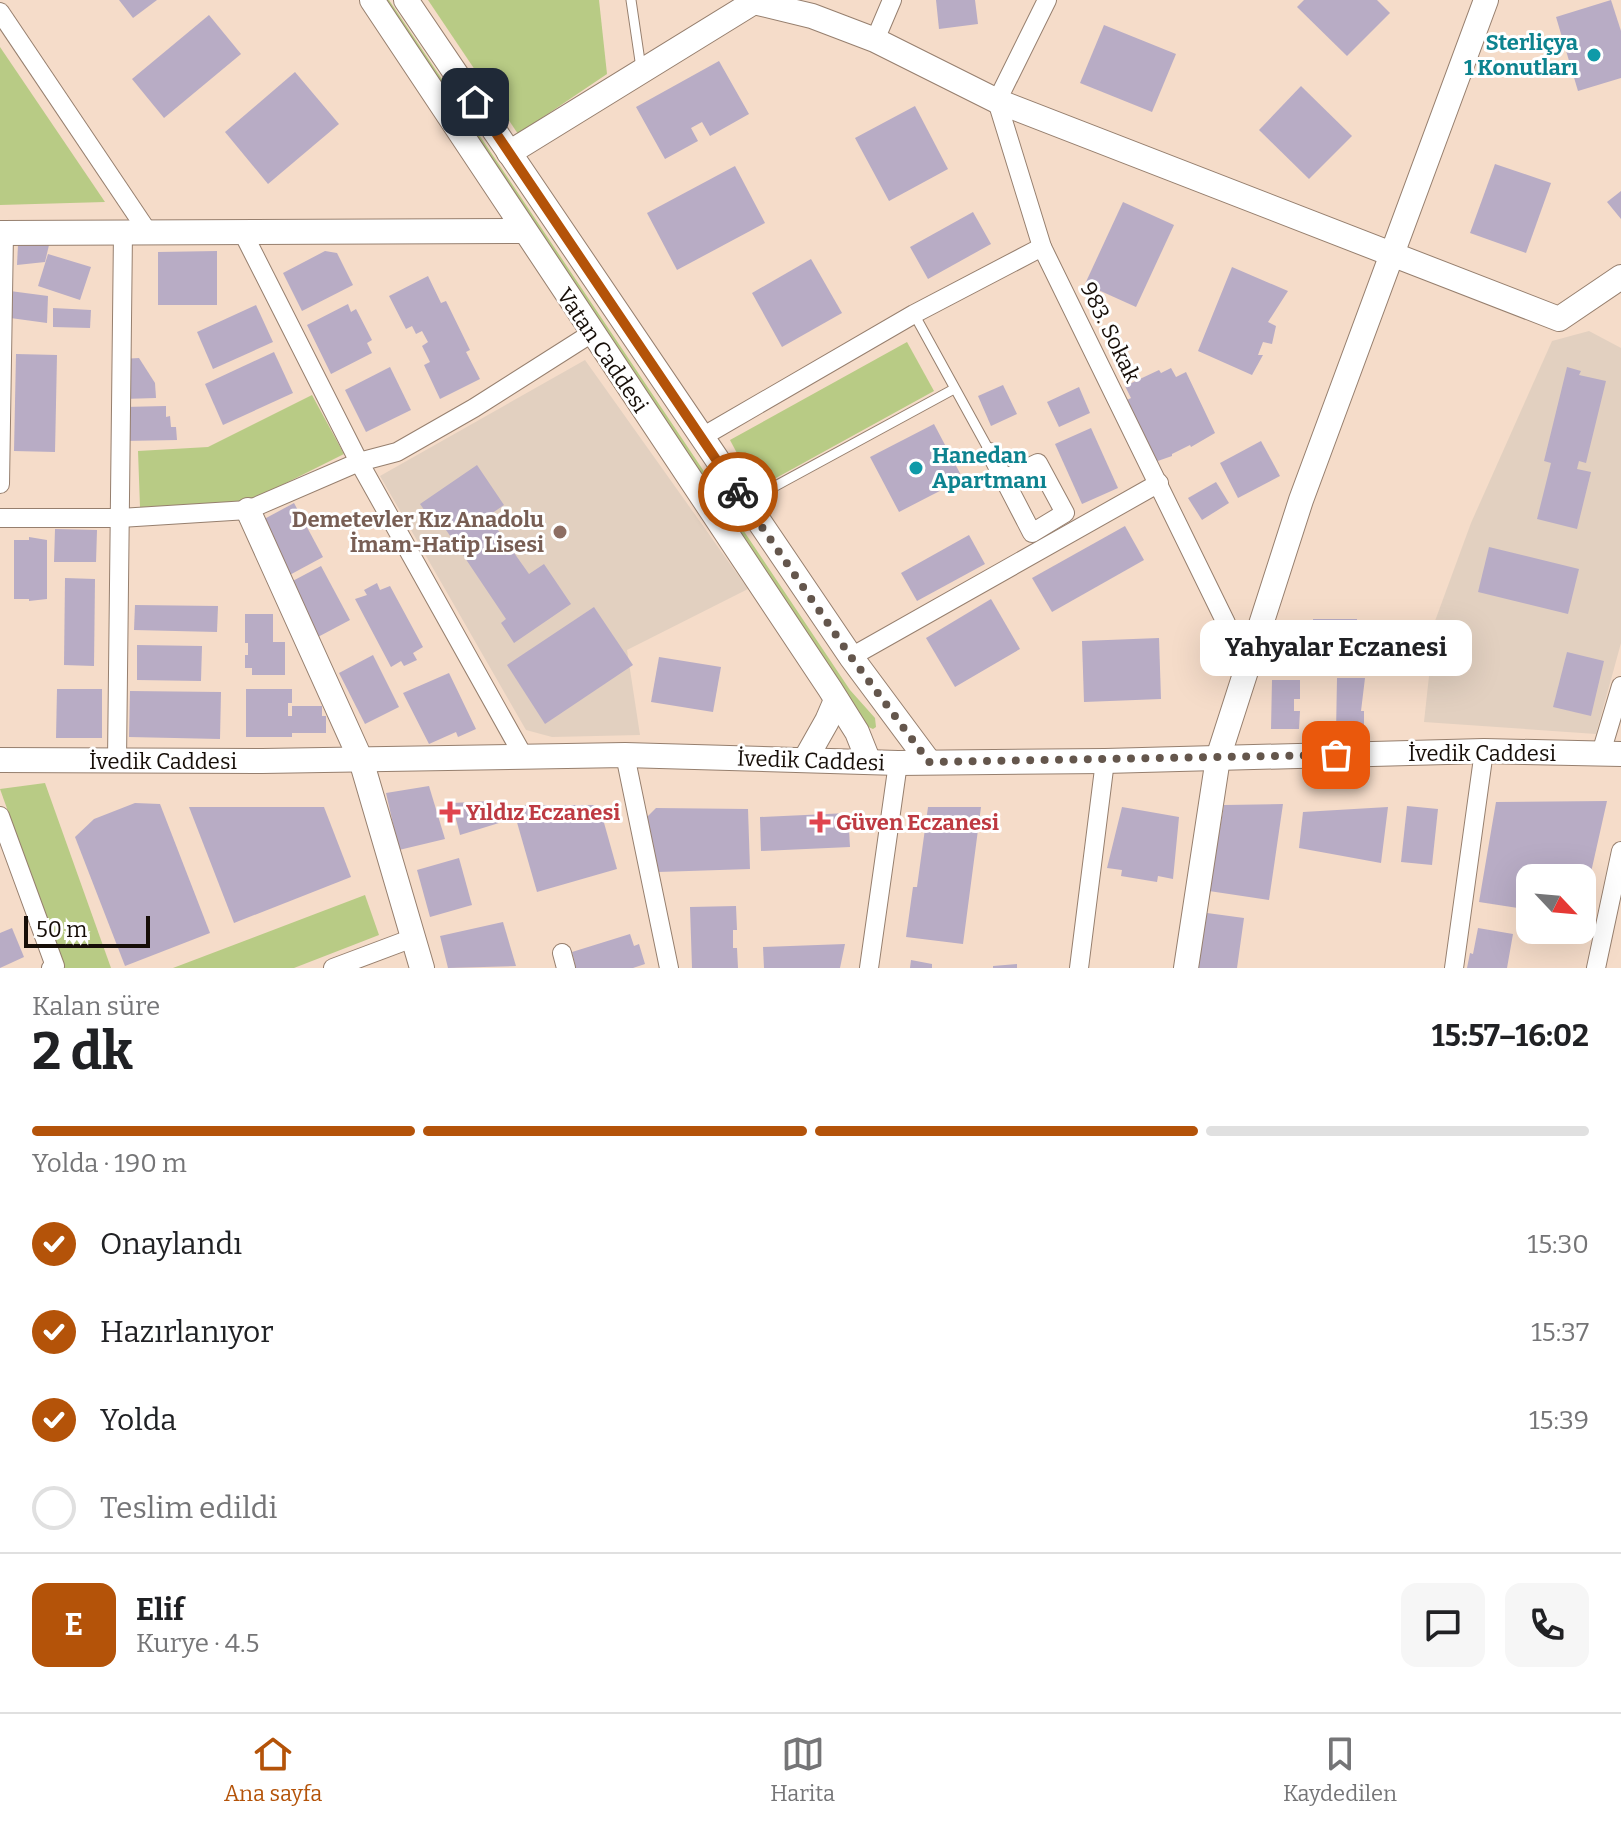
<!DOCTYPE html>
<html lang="tr">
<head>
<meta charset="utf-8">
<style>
	body { margin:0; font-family:Bitter,serif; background:#f6f6f6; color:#202124; height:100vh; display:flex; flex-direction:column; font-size:30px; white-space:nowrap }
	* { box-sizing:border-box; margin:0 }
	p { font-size:26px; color:#757577 }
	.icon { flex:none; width:44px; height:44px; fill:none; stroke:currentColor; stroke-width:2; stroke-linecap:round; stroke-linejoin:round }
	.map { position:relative; height:968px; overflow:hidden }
	.side { display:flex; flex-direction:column; background:#fff; flex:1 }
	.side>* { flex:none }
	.needle { width:52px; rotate:116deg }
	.fabs { position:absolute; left:1516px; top:864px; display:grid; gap:16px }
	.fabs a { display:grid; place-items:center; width:80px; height:80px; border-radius:16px; background:#fff; box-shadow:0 8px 32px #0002; font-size:40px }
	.scale { position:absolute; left:24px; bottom:20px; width:126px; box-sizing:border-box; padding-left:8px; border:4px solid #160e08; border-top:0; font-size:22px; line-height:28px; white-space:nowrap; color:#160e08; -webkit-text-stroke:6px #fff; paint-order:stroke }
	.pin { position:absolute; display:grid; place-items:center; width:68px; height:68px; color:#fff; margin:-34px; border-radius:16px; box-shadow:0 4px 12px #0006 }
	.courier { position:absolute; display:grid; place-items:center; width:80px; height:80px; margin:-40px; border:6px solid #b45309; border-radius:50%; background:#fff; color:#222; box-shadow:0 2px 10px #0007 }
	.bubble { position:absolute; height:56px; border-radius:16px; background:#fff; box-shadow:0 8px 32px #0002; font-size:26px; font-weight:700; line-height:56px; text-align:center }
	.head em { font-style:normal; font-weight:700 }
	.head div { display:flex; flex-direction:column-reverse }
	.head { display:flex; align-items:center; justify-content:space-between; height:136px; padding:0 32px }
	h1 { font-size:52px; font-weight:700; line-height:60px }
	.bar { display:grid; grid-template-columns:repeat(4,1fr); gap:12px 8px; align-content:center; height:96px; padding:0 32px }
	.bar i { height:10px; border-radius:6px; background:#e0e0e0 }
	.bar .current { background:#b45309 }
	.bar p { grid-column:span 4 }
	.line { display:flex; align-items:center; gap:20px; padding:0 32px; border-top:2px solid #e0e0e0 }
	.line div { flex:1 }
	.round { display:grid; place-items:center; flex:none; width:84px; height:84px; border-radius:16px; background:#f6f6f6 }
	ol { padding:0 32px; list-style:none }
	li { display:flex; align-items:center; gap:24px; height:88px }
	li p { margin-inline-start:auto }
	li .icon { padding:8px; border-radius:50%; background:#b45309; color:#fff; stroke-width:4 }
	li:last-child { color:#757577 }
	li i { width:44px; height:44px; border:4px solid #e0e0e0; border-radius:50% }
	.tabs { display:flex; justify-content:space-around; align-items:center; height:112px; border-top:2px solid #e0e0e0; background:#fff; font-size:22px; color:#757577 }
	.tabs a { display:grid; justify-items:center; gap:4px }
	.tabs .current { color:#b45309 }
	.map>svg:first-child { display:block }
</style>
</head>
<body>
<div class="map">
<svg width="1621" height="968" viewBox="0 0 1621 968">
	<rect width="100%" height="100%" fill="#f5dcc9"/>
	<g fill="#e2d0c0">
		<path d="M 1589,331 L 1621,348 L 1621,643 L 1596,734 L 1424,722 L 1435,621 L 1471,523 L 1552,341 Z"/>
		<path d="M 585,360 L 748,589 L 627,650 L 640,735 L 552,737 L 526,730 L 380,476 Z"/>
	</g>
	<g fill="#b8cb85">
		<path d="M 383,0 L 389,0 L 850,690 L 875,718 L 876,727 L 873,729 L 866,726 Z"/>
		<path d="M 428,0 L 599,0 L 607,74 L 518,134 Z"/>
		<path d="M 0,47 L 105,202 L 0,205 Z"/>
		<path d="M 907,342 L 934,391 L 756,489 L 730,440 Z"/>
		<path d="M 312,395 L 344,454 L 258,497 L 230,505 L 140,507 L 138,451 L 208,447 Z"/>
		<path d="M 45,783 L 111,968 L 64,968 L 0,789 Z"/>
		<path d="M 365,895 L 379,935 L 294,968 L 173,968 Z"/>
	</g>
	<g fill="#b8acc5">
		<path d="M 119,0 L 157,0 L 133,18 Z"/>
		<path d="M 936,0 L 975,0 L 978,24 L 939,29 Z"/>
		<path d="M 1304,0 L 1377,0 L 1390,13 L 1347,56 L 1297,7 Z"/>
		<path d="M 1611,0 L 1621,31 L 1621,78 L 1578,91 L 1556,17 Z"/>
		<path d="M 209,15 L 241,54 L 164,118 L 132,79 Z"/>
		<path d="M 1104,25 L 1176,54 L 1152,112 L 1080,83 Z"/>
		<path d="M 719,61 L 749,114 L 710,136 L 702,122 L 691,128 L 698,141 L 665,159 L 636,107 Z"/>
		<path d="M 295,72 L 339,124 L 268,184 L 225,132 Z"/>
		<path d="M 1301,86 L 1352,136 L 1309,179 L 1259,130 Z"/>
		<path d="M 915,106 L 948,169 L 889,201 L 855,138 Z"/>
		<path d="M 1495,164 L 1551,183 L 1526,253 L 1470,233 Z"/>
		<path d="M 735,166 L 765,223 L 677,270 L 647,213 Z"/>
		<path d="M 1621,191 L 1621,219 L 1607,202 Z"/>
		<path d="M 1123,202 L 1174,225 L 1136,307 L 1085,284 Z"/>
		<path d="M 973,212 L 991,244 L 928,279 L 910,247 Z"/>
		<path d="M 18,245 L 49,245 L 45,262 L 17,265 Z"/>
		<path d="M 217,251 L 217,305 L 158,305 L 158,252 Z"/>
		<path d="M 325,251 L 337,253 L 353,285 L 302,311 L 283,273 Z"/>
		<path d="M 48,254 L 91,267 L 80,300 L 38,286 Z"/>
		<path d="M 811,259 L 842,313 L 782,347 L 752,293 Z"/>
		<path d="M 1232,267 L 1288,291 L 1268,322 L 1276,326 L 1272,344 L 1263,342 L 1258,355 L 1263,355 L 1252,375 L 1198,351 Z"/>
		<path d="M 428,276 L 441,303 L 446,301 L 470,350 L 466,352 L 480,379 L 440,399 L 424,365 L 430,362 L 422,346 L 428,342 L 422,331 L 416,334 L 412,326 L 406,329 L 389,296 Z"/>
		<path d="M 10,291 L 48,296 L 47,323 L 3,317 Z"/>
		<path d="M 348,304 L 351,312 L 356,309 L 372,340 L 367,343 L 372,353 L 331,374 L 307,325 Z"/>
		<path d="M 256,305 L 273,342 L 213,369 L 197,332 Z"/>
		<path d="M 53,308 L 91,310 L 90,328 L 53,327 Z"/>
		<path d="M 274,352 L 293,393 L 223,425 L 205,384 Z"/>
		<path d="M 16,354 L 57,355 L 55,452 L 14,451 Z"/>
		<path d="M 139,358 L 155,383 L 156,398 L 123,399 L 122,359 Z"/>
		<path d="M 390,367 L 411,410 L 366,432 L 345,390 Z"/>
		<path d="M 1567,367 L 1581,371 L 1579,375 L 1606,381 L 1586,463 L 1579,461 L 1577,469 L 1591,472 L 1577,529 L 1537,519 L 1551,463 L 1544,461 Z"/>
		<path d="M 1171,368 L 1176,377 L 1186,372 L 1215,433 L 1191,447 L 1190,445 L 1172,454 L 1172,456 L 1152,463 L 1123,402 L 1131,398 L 1125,386 L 1159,370 L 1161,373 Z"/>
		<path d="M 1003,385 L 1017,414 L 991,426 L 978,396 Z"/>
		<path d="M 1079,387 L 1090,413 L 1059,427 L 1047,402 Z"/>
		<path d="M 166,406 L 166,417 L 170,416 L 171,427 L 176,427 L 177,440 L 124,441 L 124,407 Z"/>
		<path d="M 934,424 L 963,479 L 899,512 L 870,457 Z"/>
		<path d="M 1091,428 L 1118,488 L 1082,504 L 1055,444 Z"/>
		<path d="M 1261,441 L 1280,476 L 1238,498 L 1220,463 Z"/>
		<path d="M 477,465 L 504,505 L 488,516 L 529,574 L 544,564 L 571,604 L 514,643 L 501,623 L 506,619 L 453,540 L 439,520 L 434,524 L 420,504 Z"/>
		<path d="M 1216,482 L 1229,503 L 1202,520 L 1188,498 Z"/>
		<path d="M 294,503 L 323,557 L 284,578 L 255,524 Z"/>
		<path d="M 1125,526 L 1144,560 L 1052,612 L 1032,578 Z"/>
		<path d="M 55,529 L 97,530 L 96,562 L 54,562 Z"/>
		<path d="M 969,535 L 985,564 L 917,601 L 901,573 Z"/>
		<path d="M 29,537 L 47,540 L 47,599 L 29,601 L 29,599 L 14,599 L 14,540 L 29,540 Z"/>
		<path d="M 1489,547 L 1579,569 L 1568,614 L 1478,592 Z"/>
		<path d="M 321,566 L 350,620 L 316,638 L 287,584 Z"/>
		<path d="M 65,578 L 95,579 L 94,666 L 64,665 Z"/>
		<path d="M 377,583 L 380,590 L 390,586 L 423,647 L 413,653 L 417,660 L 404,666 L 401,661 L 391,667 L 355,599 L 367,595 L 364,590 Z"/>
		<path d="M 991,599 L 1020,649 L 955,687 L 926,638 Z"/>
		<path d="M 135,605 L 218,606 L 217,632 L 134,630 Z"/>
		<path d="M 594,607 L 633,665 L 545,724 L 507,665 Z"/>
		<path d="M 245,614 L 273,614 L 273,642 L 285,642 L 285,675 L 252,675 L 252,668 L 245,668 L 245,655 L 248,655 L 248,643 L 245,643 Z"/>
		<path d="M 1313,619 L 1357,619 L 1356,666 L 1312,665 L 1312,656 L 1300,656 L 1301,629 L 1313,630 Z"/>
		<path d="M 1159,638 L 1161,699 L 1084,702 L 1082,641 Z"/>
		<path d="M 137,645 L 202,646 L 201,681 L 137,680 Z"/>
		<path d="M 1567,652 L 1604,661 L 1591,716 L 1553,707 Z"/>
		<path d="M 373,655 L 399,707 L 365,724 L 339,673 Z"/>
		<path d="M 659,657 L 721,667 L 713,712 L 651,702 Z"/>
		<path d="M 449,673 L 476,729 L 458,737 L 456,732 L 429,744 L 403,693 Z"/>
		<path d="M 1337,678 L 1365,678 L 1361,711 L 1364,711 L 1364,734 L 1336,733 Z"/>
		<path d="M 1272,680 L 1300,680 L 1300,699 L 1294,699 L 1294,711 L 1300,711 L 1299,729 L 1271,729 Z"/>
		<path d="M 57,689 L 102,689 L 102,738 L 56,738 Z"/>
		<path d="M 246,689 L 292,689 L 292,703 L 288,703 L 288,716 L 292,716 L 292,706 L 322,706 L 322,716 L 326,716 L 326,733 L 292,733 L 292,737 L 246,737 Z"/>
		<path d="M 130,691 L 221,692 L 220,739 L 129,737 Z"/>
		<path d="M 429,786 L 445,839 L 399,850 L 386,793 Z"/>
		<path d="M 493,801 L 499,823 L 460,835 L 452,803 Z"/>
		<path d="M 1607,801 L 1583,908 L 1582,878 L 1530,878 L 1530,910 L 1479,902 L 1496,802 Z"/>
		<path d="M 135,803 L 160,804 L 210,933 L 125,966 L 75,837 L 94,819 Z"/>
		<path d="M 1283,804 L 1269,900 L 1209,891 L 1224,805 Z"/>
		<path d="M 512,805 L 599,805 L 617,869 L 537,892 Z"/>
		<path d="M 1407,806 L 1438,809 L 1432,865 L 1401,862 Z"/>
		<path d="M 189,807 L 324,807 L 351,877 L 234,923 Z"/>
		<path d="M 928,807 L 981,807 L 963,944 L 906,937 L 913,887 L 917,887 Z"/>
		<path d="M 1122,807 L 1179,817 L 1173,879 L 1158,876 L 1157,882 L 1121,876 L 1122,870 L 1107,868 Z"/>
		<path d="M 1388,807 L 1381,863 L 1299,848 L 1303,812 Z"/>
		<path d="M 656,808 L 748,809 L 750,869 L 658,872 L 642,822 Z"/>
		<path d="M 848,813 L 850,847 L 761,851 L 760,817 Z"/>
		<path d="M 459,858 L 472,905 L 430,917 L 417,870 Z"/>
		<path d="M 736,906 L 737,930 L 733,930 L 733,948 L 737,948 L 738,968 L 692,968 L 690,907 Z"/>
		<path d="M 1207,913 L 1244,918 L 1237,968 L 1192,968 L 1197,953 L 1201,951 L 1202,944 L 1198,941 Z"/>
		<path d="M 503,922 L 516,966 L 448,968 L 440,936 Z"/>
		<path d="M 12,928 L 24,957 L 0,968 L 0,933 Z"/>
		<path d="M 1478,928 L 1513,934 L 1507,968 L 1467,968 L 1470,953 L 1473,954 Z"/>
		<path d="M 630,934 L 634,946 L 639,944 L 645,964 L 633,968 L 571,968 L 570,965 L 575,964 L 572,952 Z"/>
		<path d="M 845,944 L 840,968 L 764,968 L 763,947 Z"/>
		<path d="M 911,960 L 932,964 L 932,968 L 910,968 Z"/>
		<path d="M 1017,964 L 1017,968 L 993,968 L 993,966 Z"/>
	</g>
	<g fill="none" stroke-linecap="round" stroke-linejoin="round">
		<defs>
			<g id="lane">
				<path d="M 631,0 L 641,68"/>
				<path d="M 914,314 L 990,452"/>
				<path d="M 746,502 L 954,389"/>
			</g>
			<g id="street">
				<path d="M 1047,0 L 997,101 L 1042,247 L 1226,623 L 1244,681"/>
				<path d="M 0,12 L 148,232"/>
				<path d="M 875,40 L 892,0"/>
				<path d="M 242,231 L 359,462 L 525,759"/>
				<path d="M 702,437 L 914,314 L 1042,247"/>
				<path d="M 990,452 L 1032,533 L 1065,513 L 1038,463 L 1004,479"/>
				<path d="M 0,484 L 4,233"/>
				<path d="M 0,518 L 120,518 L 248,510 L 359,462 L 397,452 L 474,408 L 592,333"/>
				<path d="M 851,657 L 1159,483"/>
				<path d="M 1601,753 L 1621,686"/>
				<path d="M 625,755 L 669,968"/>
				<path d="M 117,761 L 123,232"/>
				<path d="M 0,816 L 55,966 L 51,968"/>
				<path d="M 562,953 L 566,968"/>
				<path d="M 333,968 L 413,938"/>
				<path d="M 869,968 L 898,763"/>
				<path d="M 1079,968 L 1105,761"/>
				<path d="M 1454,968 L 1484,751"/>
				<path d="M 1596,968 L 1621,851"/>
			</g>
			<g id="secondary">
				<path d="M 372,0 L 830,689 L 857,732 L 869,762"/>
				<path d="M 406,0 L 851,657 L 929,762"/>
				<path d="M 509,153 L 754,2 L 812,16 L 875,40 L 997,101 L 1559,319 L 1621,277"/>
				<path d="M 0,233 L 523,231"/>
				<path d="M 248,510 L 361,760 L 422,968"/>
				<path d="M 0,760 L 262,761 L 625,755 L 898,763 L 1105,761 L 1484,751 L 1621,754"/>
				<path d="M 805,760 L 827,721 L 836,700"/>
				<path d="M 1186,968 L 1218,758 L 1301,500 L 1486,0"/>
			</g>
		</defs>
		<use href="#lane" stroke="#967f6e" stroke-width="11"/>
		<use href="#street" stroke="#967f6e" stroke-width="20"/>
		<use href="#secondary" stroke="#967f6e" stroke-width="26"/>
		<use href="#lane" stroke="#fff" stroke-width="9"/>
		<use href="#street" stroke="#fff" stroke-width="18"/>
		<use href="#secondary" stroke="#fff" stroke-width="24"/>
	</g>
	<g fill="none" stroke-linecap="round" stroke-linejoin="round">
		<path stroke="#64564c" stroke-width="8" stroke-dasharray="0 14.4" d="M 738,492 L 851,657 L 929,762 L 1336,755"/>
		<path stroke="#b45309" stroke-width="10" d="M 475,102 L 738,492"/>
	</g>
	<g fill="#0f9aa8" stroke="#fff" stroke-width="3">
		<circle cx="1594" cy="55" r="8"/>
		<circle cx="916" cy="468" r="8"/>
	</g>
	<circle fill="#8d6e63" stroke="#fff" stroke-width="3" cx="560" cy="532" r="8"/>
	<g fill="#e0444e" stroke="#fff" stroke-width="3">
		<path d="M446 800h8v8h8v8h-8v8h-8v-8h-8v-8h8z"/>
		<path d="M816 810h8v8h8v8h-8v8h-8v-8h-8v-8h8z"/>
	</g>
	<g text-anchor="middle" stroke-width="6" stroke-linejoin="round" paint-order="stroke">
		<g font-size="22" font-weight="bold" fill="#0d838f" stroke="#fff" text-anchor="end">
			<text x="1578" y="50">Sterliçya<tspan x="1578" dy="25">1 Konutları</tspan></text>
			<text x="932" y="463" text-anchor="start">Hanedan<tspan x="932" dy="25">Apartmanı</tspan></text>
		</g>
		<g font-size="22" fill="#160e08" stroke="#fff">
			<text transform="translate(1111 332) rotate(64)" y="8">983. Sokak</text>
			<text transform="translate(603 350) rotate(56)" y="8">Vatan Caddesi</text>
			<text x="1482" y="761">İvedik Caddesi</text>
			<text transform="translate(811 760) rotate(2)" y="8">İvedik Caddesi</text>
			<text x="163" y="769">İvedik Caddesi</text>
		</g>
		<g font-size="22" font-weight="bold" fill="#785e54" stroke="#fff" text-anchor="end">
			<text x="544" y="527">Demetevler Kız Anadolu<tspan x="544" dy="25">İmam-Hatip Lisesi</tspan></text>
		</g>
		<g font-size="22" font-weight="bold" fill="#be3a42" stroke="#fff" text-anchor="start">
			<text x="466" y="820">Yıldız Eczanesi</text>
			<text x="836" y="830">Güven Eczanesi</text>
		</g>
	</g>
</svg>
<div class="fabs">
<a><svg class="needle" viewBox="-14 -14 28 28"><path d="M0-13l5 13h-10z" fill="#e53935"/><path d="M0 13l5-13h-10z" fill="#757577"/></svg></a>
</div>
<div class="scale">50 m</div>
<div class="pin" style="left:1336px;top:755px;background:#ea580c"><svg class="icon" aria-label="bag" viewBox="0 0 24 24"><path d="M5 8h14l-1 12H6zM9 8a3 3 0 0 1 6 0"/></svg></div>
<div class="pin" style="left:475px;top:102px;background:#1f2937"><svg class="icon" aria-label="home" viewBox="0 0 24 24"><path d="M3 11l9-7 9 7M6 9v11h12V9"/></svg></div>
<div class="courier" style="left:738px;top:492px"><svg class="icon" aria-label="bike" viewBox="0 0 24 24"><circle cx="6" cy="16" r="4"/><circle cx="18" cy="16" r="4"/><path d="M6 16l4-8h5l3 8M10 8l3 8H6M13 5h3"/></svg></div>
<div class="bubble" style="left:1200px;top:620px;width:272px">Yahyalar Eczanesi</div>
</div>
<section class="side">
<div class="head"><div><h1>2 dk</h1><p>Kalan süre</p></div><em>15:57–16:02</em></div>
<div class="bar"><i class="current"></i><i class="current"></i><i class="current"></i><i></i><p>Yolda · 190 m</p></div>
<ol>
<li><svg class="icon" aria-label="check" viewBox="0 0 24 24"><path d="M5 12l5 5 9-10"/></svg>Onaylandı<p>15:30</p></li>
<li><svg class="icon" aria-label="check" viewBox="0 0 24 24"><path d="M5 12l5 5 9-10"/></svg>Hazırlanıyor<p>15:37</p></li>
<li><svg class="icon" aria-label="check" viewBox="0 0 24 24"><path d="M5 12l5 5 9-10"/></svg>Yolda<p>15:39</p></li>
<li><i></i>Teslim edildi</li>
</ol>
<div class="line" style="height:144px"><b class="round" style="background:#b45309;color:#fff">E</b><div><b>Elif</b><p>Kurye · 4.5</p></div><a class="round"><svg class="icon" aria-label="chat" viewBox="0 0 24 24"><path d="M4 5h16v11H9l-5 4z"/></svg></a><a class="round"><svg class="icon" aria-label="phone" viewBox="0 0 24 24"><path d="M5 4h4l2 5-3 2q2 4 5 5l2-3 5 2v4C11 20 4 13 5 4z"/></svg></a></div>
</section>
<nav class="tabs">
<a class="current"><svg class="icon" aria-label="home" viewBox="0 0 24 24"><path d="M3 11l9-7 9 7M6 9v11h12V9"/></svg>Ana sayfa</a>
<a><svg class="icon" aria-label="map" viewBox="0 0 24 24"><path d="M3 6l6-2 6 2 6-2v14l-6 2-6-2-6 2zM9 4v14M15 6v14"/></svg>Harita</a>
<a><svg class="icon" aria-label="saved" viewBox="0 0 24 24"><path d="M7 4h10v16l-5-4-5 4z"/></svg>Kaydedilen</a>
</nav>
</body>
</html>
